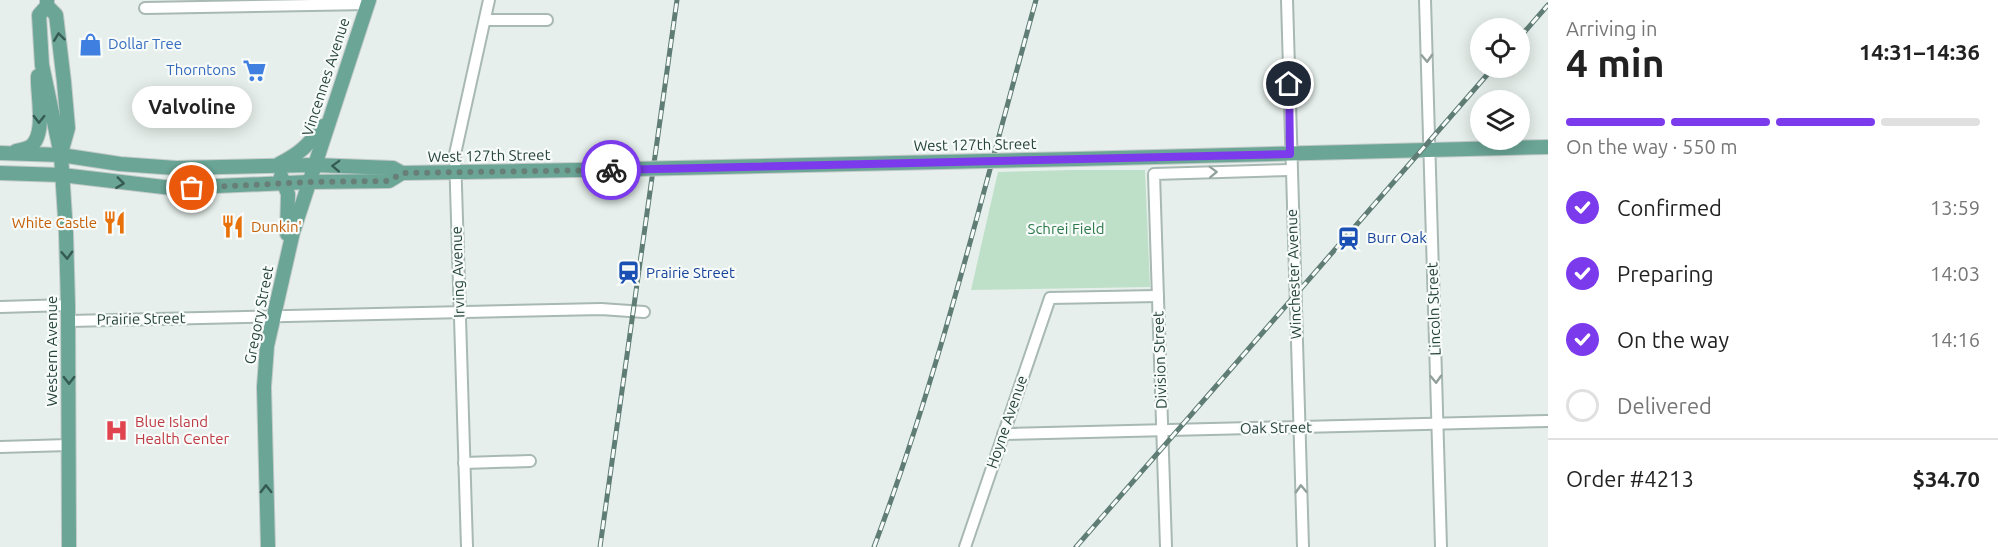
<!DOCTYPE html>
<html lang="en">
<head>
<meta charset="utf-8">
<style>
	body { margin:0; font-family:Ubuntu,sans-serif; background:#f6f6f6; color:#222; height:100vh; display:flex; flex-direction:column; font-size:22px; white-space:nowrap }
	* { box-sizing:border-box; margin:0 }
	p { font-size:20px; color:#767676 }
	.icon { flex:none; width:33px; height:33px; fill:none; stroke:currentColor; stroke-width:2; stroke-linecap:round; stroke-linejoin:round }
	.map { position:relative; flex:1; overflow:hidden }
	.details { display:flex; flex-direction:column; background:#fff; width:450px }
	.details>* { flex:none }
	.buttons { position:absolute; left:1470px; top:18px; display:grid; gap:12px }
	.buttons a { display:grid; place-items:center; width:60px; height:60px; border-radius:50%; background:#fff; box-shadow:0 3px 15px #0003; font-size:30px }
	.pin { position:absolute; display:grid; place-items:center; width:51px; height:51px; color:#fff; margin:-26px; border:3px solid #fff; border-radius:50%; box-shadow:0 2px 6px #0007 }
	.courier { position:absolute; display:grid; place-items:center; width:60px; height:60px; margin:-30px; border:4px solid #7c3aed; border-radius:50%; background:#fff; color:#222; box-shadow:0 2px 8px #0007 }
	.bubble { position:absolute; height:42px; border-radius:21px; background:#fff; box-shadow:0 3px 15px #0003; font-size:20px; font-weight:700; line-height:42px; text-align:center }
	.summary em { font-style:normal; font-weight:700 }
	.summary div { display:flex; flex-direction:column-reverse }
	.summary { display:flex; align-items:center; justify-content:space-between; height:102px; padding:0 18px }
	h1 { font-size:39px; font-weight:700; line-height:45px }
	.bar { display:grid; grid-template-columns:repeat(4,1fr); gap:9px 6px; align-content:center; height:72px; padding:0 18px }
	.bar i { height:8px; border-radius:4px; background:#e0e0e0 }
	.bar .current { background:#7c3aed }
	.bar p { grid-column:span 4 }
	.line { display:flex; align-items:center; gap:15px; padding:0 18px; border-top:2px solid #e0e0e0 }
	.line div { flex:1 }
	ol { padding:0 18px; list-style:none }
	li { display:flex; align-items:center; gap:18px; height:66px }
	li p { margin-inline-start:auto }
	li .icon { padding:6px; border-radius:50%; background:#7c3aed; color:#fff; stroke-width:4 }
	li:last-child { color:#767676 }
	li i { width:33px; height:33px; border:3px solid #e0e0e0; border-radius:50% }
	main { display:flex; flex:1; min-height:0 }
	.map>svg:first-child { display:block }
</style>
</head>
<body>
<main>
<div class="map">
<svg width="1548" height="547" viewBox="0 0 1548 547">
	<rect width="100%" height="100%" fill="#e6efeb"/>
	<path fill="#bfe0c8" d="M 1072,170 L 1145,170 L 1150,287 L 971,290 L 998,172 Z"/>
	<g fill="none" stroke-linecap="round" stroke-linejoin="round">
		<defs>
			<g id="minor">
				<path d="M 1287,0 L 1303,547"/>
				<path d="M 1425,0 L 1441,547"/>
				<path d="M 145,8 L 368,4"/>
				<path d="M 485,20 L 547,20"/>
				<path d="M 0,307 L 68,305"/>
				<path d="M 69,321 L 601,309 L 644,312"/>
				<path d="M 1003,434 L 1548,421"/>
				<path d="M 0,447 L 69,445"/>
				<path d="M 464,463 L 530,461"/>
				<path d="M 467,547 L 455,154 L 489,0"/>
				<path d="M 965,547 L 1050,298 L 1158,296"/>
				<path d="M 1166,547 L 1154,174 L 1290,170"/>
			</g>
			<g id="major">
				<path d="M 47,0 L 47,6 L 56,15 L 64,82 L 68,128 L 61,153"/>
				<path d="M 47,6 L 39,15 L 42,65 L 61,155 L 66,233 L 68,305 L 69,547"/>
				<path d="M 16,151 C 20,150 26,149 30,147 C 47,135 37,95 38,76"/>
				<path d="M 0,153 L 61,155 L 120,164 L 176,168 L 314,165 L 393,168 L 402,173"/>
				<path d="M 1076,159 L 1548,147"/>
				<path d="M 279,164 C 301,153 308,145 323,126"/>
				<path d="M 0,173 L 62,175 L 172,188 L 309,182 L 389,181 L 402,173 L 633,169"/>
				<path d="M 281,176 L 288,194 L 287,234"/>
				<path d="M 268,547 L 264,387 L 267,346 L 293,232 L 369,0"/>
			</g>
		</defs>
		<use href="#minor" stroke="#a8b8b2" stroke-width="14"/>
		<use href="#major" stroke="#c2cac8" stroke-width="16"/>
		<use href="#minor" stroke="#fff" stroke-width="10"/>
		<use href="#major" stroke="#6aa596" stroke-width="14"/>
		<defs>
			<g id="rail">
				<path d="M 1520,37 L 1548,5"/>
				<path d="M 600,547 L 677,0"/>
				<path d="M 874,547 C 941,369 985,183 1036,0"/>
				<path d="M 1076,547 L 1493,68"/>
			</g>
		</defs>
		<use href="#rail" stroke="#5f7d75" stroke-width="5"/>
		<use href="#rail" stroke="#f7fbf9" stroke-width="3" stroke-dasharray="9" stroke-linecap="butt"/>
		<defs>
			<path id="major-bridge" d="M 633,169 L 1076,159"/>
		</defs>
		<use href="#major-bridge" stroke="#c2cac8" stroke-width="16" stroke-linecap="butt"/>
		<use href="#major-bridge" stroke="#6aa596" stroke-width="14"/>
	</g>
	<defs><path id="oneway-chevron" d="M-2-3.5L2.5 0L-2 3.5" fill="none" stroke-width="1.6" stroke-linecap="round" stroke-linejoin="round" transform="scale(1.5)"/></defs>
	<g stroke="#365b51">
		<use href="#oneway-chevron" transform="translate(59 37) rotate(-97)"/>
		<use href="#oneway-chevron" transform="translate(39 119) rotate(91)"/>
		<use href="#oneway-chevron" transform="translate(336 166) rotate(-178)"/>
		<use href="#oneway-chevron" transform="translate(120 183) rotate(7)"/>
		<use href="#oneway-chevron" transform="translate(67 255) rotate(88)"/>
		<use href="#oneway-chevron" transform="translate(69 380) rotate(90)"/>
		<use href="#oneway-chevron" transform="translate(266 489) rotate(-91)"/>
	</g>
	<g stroke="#92a09c">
		<use href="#oneway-chevron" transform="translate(1427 58) rotate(88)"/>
		<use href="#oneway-chevron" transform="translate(1213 172) rotate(-2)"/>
		<use href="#oneway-chevron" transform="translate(1436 379) rotate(88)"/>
		<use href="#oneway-chevron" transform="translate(1301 489) rotate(-92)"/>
	</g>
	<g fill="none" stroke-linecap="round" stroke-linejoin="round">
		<path stroke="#687f78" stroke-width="6" stroke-dasharray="0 10.8" d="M 192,188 L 309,182 L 389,181 L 402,173 L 611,170"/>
		<path stroke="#7c3aed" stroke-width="8" d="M 611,170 L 1290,154 L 1289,84"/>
	</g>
	<defs>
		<symbol id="shop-bare" viewBox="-9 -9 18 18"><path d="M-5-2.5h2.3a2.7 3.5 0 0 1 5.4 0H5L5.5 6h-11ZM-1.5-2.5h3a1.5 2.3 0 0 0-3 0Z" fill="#3f7fe0" stroke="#f7fbf9" stroke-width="2.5" paint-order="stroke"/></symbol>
		<symbol id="supermarket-bare" viewBox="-9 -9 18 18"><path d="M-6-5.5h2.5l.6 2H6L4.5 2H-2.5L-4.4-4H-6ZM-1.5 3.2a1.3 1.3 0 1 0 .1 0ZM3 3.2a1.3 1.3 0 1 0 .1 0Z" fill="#3f7fe0" stroke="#f7fbf9" stroke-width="2.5" paint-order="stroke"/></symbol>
		<symbol id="restaurant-bare" viewBox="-9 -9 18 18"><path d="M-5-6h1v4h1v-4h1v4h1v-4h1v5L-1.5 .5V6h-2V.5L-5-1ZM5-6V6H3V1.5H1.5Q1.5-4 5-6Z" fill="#e8710a" stroke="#f7fbf9" stroke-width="2.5" paint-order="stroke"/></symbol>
		<symbol id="station-bare" viewBox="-9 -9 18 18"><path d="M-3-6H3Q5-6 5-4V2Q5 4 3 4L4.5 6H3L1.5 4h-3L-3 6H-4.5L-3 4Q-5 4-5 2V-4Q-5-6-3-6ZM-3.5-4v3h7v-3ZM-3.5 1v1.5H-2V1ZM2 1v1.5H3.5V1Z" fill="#1a4fb4" stroke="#f7fbf9" stroke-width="2.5" paint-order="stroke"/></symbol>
		<symbol id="hospital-bare" viewBox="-9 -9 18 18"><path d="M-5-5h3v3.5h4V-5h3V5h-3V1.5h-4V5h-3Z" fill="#e0444e" stroke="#f7fbf9" stroke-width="2.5" paint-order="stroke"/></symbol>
	</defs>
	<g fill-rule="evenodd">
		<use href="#shop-bare" x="74" y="28" width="33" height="33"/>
		<use href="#supermarket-bare" x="238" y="54" width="33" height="33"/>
		<use href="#restaurant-bare" x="98" y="206" width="33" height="33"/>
		<use href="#restaurant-bare" x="216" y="210" width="33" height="33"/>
		<use href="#station-bare" x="1332" y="222" width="33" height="33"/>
		<use href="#station-bare" x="612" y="256" width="33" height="33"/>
		<use href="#hospital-bare" x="100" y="414" width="33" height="33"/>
	</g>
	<g text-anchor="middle" stroke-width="4.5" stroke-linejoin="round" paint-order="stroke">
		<g font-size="15" fill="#366cbe" stroke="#f7fbf9" text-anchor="start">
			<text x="108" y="49">Dollar Tree</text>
			<text x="236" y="75" text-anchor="end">Thorntons</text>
		</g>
		<g font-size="15" fill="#24423a" stroke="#f7fbf9">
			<text transform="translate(326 77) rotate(-72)" y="5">Vincennes Avenue</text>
			<text transform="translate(975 145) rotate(-1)" y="5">West 127th Street</text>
			<text transform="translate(489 156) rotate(-1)" y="5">West 127th Street</text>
			<text transform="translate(458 272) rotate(-92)" y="5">Irving Avenue</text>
			<text transform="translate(1294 274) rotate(-92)" y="5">Winchester Avenue</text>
			<text transform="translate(1434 309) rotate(-92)" y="5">Lincoln Street</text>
			<text transform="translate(259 315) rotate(-79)" y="5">Gregory Street</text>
			<text transform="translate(141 319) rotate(-1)" y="5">Prairie Street</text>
			<text transform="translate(52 351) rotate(-90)" y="5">Western Avenue</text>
			<text transform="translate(1160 360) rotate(-92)" y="5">Division Street</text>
			<text transform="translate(1007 422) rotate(-71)" y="5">Hoyne Avenue</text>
			<text transform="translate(1276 428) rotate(-1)" y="5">Oak Street</text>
		</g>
		<g font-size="15" fill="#c56008" stroke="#f7fbf9" text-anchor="end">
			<text x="97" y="228">White Castle</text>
			<text x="251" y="232" text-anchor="start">Dunkin'</text>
		</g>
		<g font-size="15" fill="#2d7a4b" stroke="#f7fbf9">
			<text x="1066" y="234">Schrei Field</text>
		</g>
		<g font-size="15" fill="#164399" stroke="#f7fbf9" text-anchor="start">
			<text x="1367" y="243">Burr Oak</text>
			<text x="646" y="278">Prairie Street</text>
		</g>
		<g font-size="15" fill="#be3a42" stroke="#f7fbf9" text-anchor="start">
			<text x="135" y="427">Blue Island<tspan x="135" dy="17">Health Center</tspan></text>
		</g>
	</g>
</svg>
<div class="buttons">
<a><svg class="icon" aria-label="locate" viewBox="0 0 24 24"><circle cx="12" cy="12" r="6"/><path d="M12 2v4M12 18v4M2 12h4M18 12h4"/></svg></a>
<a><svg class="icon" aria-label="layers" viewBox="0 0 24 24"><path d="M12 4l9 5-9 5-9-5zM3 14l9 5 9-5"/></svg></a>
</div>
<div class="pin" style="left:192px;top:188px;background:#ea580c"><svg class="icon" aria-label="bag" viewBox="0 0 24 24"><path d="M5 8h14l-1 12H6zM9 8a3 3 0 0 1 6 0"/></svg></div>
<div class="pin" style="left:1289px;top:84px;background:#1f2937"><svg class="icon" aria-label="home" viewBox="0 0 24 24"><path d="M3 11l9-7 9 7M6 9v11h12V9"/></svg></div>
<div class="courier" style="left:611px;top:170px"><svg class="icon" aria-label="bike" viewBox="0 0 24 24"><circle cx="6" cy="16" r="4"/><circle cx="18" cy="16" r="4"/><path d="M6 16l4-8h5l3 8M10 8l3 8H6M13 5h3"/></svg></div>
<div class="bubble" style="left:132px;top:86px;width:120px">Valvoline</div>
</div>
<section class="details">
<div class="summary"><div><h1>4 min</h1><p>Arriving in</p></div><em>14:31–14:36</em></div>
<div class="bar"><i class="current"></i><i class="current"></i><i class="current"></i><i></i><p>On the way · 550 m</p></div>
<ol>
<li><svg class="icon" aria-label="check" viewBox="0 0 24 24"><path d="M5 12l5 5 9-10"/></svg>Confirmed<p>13:59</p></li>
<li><svg class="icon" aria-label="check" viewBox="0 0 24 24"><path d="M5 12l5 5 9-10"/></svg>Preparing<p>14:03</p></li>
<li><svg class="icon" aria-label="check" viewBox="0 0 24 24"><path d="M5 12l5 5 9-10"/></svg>On the way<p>14:16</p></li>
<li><i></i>Delivered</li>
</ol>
<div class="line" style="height:78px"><div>Order #4213</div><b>$34.70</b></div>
</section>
</main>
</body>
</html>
